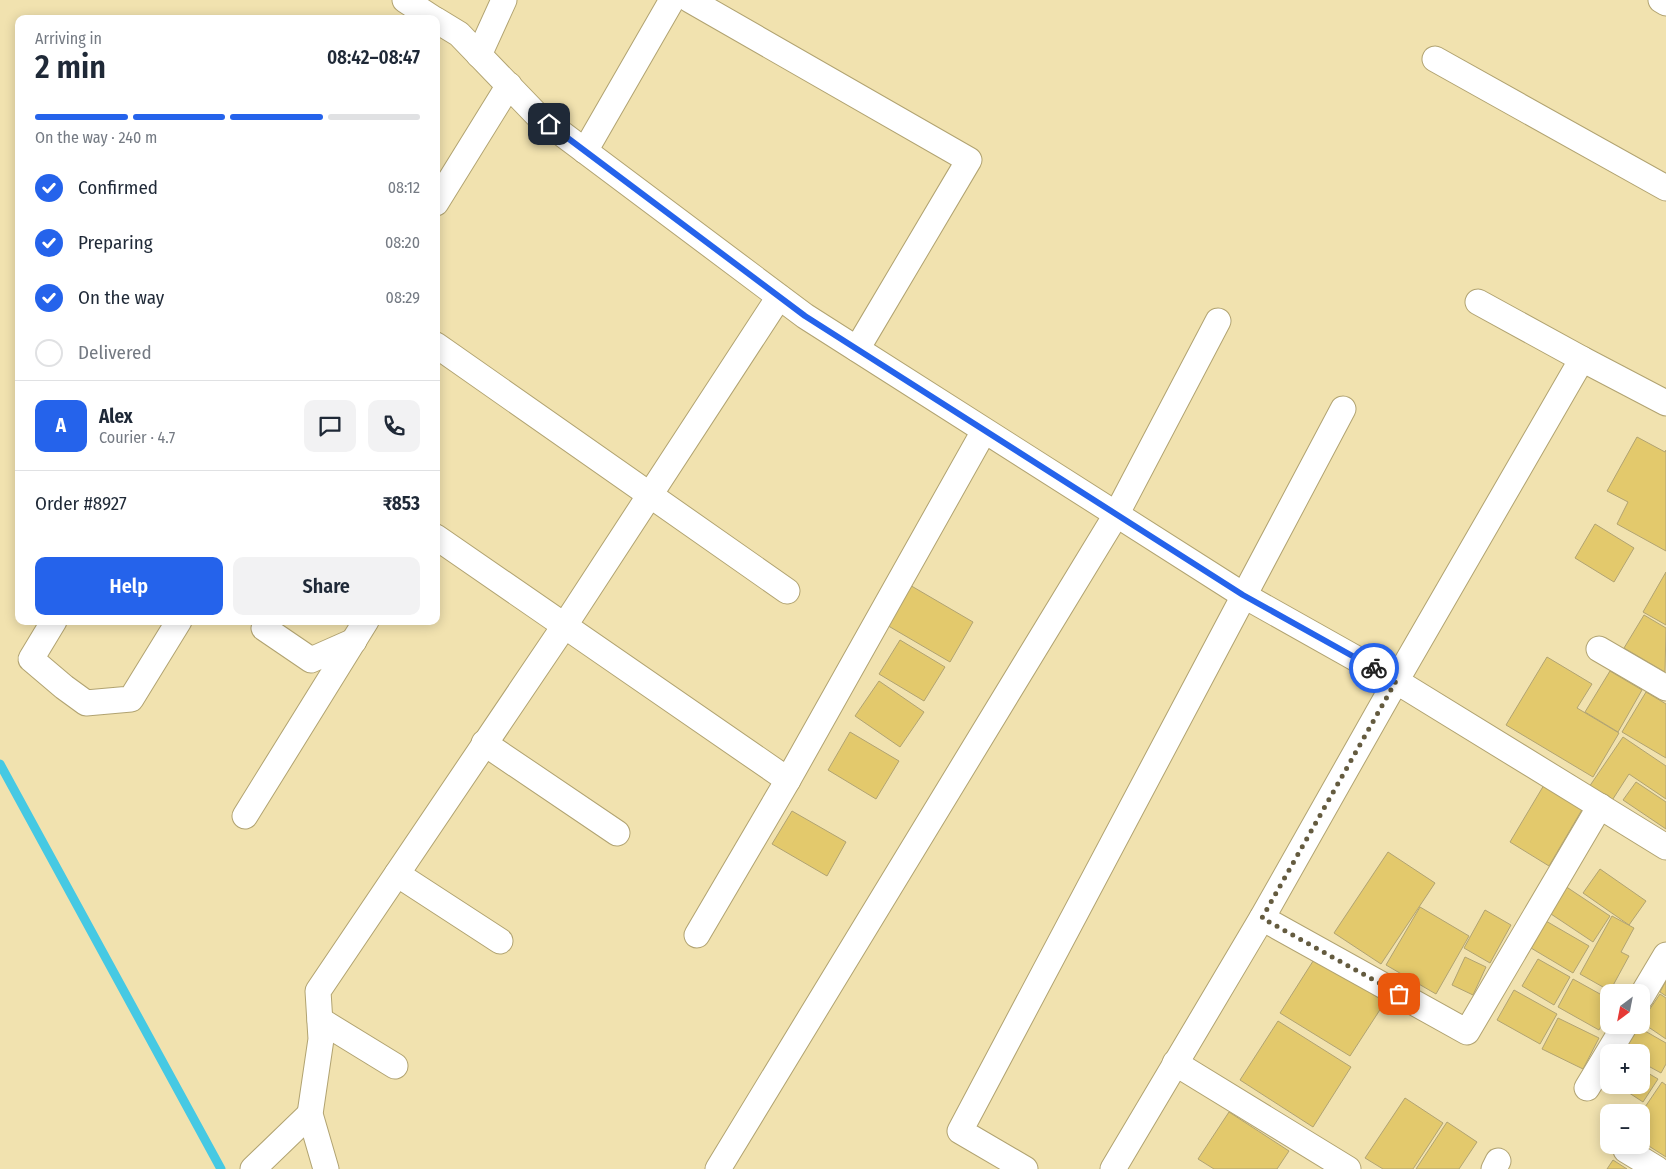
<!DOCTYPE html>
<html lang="en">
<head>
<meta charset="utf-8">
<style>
	body { margin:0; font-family:"Fira Sans Condensed",sans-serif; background:#f2f2f3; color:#1f2937; height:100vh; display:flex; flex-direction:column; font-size:19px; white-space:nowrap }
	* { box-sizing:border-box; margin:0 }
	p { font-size:16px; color:#747a83 }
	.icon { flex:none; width:28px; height:28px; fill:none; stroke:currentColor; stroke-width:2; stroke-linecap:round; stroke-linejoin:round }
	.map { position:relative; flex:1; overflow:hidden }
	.drawer { position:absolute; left:15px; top:15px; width:425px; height:610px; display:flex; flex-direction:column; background:#fff; border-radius:10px; box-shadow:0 2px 12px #0003 }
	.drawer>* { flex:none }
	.needle { width:32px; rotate:212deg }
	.fabs { position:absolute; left:1600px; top:984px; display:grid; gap:10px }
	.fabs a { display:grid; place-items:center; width:50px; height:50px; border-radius:10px; background:#fff; box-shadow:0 2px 12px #0003; font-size:25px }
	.pin { position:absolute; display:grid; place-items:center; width:42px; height:42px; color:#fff; margin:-21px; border-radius:10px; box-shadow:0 2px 8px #0006 }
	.courier { position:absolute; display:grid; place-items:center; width:50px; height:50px; margin:-25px; border:4px solid #2563eb; border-radius:50%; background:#fff; color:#222; box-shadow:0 1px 6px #0007 }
	.headline em { font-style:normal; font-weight:600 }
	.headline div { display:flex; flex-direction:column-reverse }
	.headline { display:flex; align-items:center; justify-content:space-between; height:85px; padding:0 20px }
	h1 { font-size:32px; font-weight:600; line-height:38px }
	.bar { display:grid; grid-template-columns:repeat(4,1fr); gap:8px 5px; align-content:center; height:60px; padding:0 20px }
	.bar i { height:6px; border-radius:4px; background:#e0e1e3 }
	.bar .active { background:#2563eb }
	.bar p { grid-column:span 4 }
	.line { display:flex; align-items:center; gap:12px; padding:0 20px; border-top:1px solid #e0e1e3 }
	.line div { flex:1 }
	.round { display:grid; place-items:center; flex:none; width:52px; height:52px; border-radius:10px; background:#f2f2f3 }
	ol { padding:0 20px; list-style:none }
	li { display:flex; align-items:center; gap:15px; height:55px }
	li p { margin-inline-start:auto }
	li .icon { padding:5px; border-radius:50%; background:#2563eb; color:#fff; stroke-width:4 }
	li:last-child { color:#747a83 }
	li i { width:28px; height:28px; border:2px solid #e0e1e3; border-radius:50% }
	.primary-button { display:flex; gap:10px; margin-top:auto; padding:10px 20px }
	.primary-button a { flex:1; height:58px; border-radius:10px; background:#2563eb; color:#fff; font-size:20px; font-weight:600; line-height:58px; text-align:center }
	.primary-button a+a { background:#f2f2f3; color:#1f2937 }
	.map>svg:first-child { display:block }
</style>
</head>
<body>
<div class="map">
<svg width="1666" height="1169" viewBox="0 0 1666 1169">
	<rect width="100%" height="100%" fill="#f1e2af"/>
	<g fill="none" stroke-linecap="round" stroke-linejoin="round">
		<path stroke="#46c9e3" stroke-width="9" d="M 0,764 L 221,1169"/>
	</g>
	<g fill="#e3c96c" stroke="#b1a371">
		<path d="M 1637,437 L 1665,452 L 1666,450 L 1666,551 L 1617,524 L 1628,502 L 1607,491 Z"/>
		<path d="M 1595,524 L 1634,548 L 1614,582 L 1575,558 Z"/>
		<path d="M 1666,572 L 1666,625 L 1643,612 Z"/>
		<path d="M 908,584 L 973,622 L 950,662 L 885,624 Z"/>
		<path d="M 1644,615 L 1666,628 L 1665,672 L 1624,648 Z"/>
		<path d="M 900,640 L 945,667 L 924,701 L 879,674 Z"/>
		<path d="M 1547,657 L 1592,684 L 1577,708 L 1619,733 L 1593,777 L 1506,725 Z"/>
		<path d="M 1610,671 L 1642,690 L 1618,732 L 1585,712 Z"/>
		<path d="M 879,681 L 924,712 L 900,747 L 855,716 Z"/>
		<path d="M 1646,692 L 1666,704 L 1666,758 L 1622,732 Z"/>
		<path d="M 850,732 L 899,761 L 876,799 L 828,770 Z"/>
		<path d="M 1623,737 L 1666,766 L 1666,799 L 1629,774 L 1611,802 L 1589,787 Z"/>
		<path d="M 1636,782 L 1666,802 L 1666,829 L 1623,800 Z"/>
		<path d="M 1544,785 L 1583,808 L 1549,866 L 1510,842 Z"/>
		<path d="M 792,811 L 846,842 L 827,876 L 772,844 Z"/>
		<path d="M 1388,852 L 1435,883 L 1381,964 L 1334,933 Z"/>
		<path d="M 1600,869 L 1646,901 L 1629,925 L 1583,893 Z"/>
		<path d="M 1565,886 L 1610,916 L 1593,942 L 1548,912 Z"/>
		<path d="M 1420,907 L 1469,936 L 1436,994 L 1386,965 Z"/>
		<path d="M 1485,910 L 1511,925 L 1490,963 L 1464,948 Z"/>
		<path d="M 1612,916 L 1634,928 L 1621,952 L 1629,956 L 1610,991 L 1580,974 Z"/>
		<path d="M 1546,921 L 1589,946 L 1573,973 L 1531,948 Z"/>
		<path d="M 1465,957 L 1486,967 L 1473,995 L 1452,985 Z"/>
		<path d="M 1315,958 L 1385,1002 L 1350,1056 L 1280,1013 Z"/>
		<path d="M 1538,959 L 1570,977 L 1554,1005 L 1522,986 Z"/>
		<path d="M 1573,979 L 1609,999 L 1609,1012 L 1599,1030 L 1558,1007 Z"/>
		<path d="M 1666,981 L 1666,996 L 1660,992 Z"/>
		<path d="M 1514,990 L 1557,1014 L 1540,1044 L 1497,1020 Z"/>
		<path d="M 1660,994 L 1666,998 L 1666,1039 L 1641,1022 Z"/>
		<path d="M 1558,1018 L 1599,1038 L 1583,1069 L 1542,1049 Z"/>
		<path d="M 1278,1021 L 1351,1067 L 1313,1127 L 1240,1080 Z"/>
		<path d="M 1638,1027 L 1666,1043 L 1666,1064 L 1661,1073 L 1641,1062 L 1641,1052 L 1624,1052 Z"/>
		<path d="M 1641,1069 L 1658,1079 L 1643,1102 L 1617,1085 L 1641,1085 Z"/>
		<path d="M 1662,1082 L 1666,1085 L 1666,1157 L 1641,1141 L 1641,1113 Z"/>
		<path d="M 1405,1098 L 1443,1123 L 1413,1169 L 1383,1169 L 1365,1158 Z"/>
		<path d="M 1229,1112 L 1289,1151 L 1277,1169 L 1214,1169 L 1198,1159 Z"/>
		<path d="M 1447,1122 L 1477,1142 L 1459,1169 L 1416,1169 Z"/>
		<path d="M 1613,1160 L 1627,1169 L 1607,1169 Z"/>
	</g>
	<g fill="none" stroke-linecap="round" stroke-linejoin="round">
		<defs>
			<g id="street">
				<path d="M 405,0 L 434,19"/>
				<path d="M 690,0 L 969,160 L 857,349"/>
				<path d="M 1661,0 L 1666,3"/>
				<path d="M 436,20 L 459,34 L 537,115 L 805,316 L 1243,595 L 1396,681 L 1582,359 L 1666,403"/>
				<path d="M 479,55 L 504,0"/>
				<path d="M 1435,59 L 1666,188"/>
				<path d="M 585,151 L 672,0"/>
				<path d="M 436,203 L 509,85"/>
				<path d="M 1478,302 L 1582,359"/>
				<path d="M 436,345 L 787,591"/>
				<path d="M 436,537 L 788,780 L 984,431"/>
				<path d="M 54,621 L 31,659 L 64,687 L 86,703 L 131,699 L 179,621"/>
				<path d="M 264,628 L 311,660 L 354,641"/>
				<path d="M 1599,649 L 1666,688"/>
				<path d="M 484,743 L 617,833"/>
				<path d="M 245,816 L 366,621"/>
				<path d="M 397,874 L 500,941"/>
				<path d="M 1262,918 L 1467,1032 L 1600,806"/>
				<path d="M 697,935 L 788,780"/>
				<path d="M 1641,997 L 1666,955"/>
				<path d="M 320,1020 L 395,1066"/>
				<path d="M 1175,1063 L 1348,1169"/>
				<path d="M 1587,1088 L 1625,1025"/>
				<path d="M 1626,1150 L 1657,1169"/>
				<path d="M 253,1169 L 310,1114"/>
				<path d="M 326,1169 L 310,1114 L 321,1039 L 318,991 L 565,625 L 779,297"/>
				<path d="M 718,1169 L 1116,515 L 1218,321"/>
				<path d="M 1025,1169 L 960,1131 L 1343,409"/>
				<path d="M 1113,1169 L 1262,918 L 1396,681 L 1666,847"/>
				<path d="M 1494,1169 L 1498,1161"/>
			</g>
		</defs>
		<use href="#street" stroke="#b1a371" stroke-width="27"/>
		<use href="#street" stroke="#fff" stroke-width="25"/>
	</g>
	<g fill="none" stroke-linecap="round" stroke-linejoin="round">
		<path stroke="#645b3f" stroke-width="5" stroke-dasharray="0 9" d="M 1374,668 L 1396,681 L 1262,918 L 1399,994"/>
		<path stroke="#2563eb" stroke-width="6" d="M 549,124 L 805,316 L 1243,595 L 1374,668"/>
	</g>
</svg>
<div class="fabs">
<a><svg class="needle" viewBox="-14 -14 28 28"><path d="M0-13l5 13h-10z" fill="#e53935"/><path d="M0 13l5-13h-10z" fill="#747a83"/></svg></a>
<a>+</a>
<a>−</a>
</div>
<div class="pin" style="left:1399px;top:994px;background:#ea580c"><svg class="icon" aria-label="bag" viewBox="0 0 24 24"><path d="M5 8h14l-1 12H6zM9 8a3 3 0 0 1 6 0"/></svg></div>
<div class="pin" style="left:549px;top:124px;background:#1f2937"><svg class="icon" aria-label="home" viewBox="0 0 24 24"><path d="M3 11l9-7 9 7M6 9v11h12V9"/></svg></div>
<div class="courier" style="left:1374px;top:668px"><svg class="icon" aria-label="bike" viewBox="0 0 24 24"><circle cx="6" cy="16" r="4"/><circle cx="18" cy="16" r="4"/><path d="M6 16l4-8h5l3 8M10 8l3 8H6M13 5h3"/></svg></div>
<section class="drawer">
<div class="headline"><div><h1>2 min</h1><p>Arriving in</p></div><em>08:42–08:47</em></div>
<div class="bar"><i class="active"></i><i class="active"></i><i class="active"></i><i></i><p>On the way · 240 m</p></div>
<ol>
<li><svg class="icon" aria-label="check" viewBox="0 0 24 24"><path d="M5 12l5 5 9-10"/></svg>Confirmed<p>08:12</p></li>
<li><svg class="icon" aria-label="check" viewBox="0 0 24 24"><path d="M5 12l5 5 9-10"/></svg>Preparing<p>08:20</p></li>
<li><svg class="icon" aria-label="check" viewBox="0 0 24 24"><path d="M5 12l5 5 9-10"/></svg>On the way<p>08:29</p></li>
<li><i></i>Delivered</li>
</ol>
<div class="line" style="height:90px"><b class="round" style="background:#2563eb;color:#fff">A</b><div><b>Alex</b><p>Courier · 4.7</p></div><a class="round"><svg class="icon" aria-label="chat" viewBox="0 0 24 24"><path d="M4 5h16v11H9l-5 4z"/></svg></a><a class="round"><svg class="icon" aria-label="phone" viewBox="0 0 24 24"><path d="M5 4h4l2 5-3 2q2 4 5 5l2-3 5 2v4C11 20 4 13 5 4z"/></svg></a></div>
<div class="line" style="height:65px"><div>Order #8927</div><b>₹853</b></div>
<div class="primary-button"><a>Help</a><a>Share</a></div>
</section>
</div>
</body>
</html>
